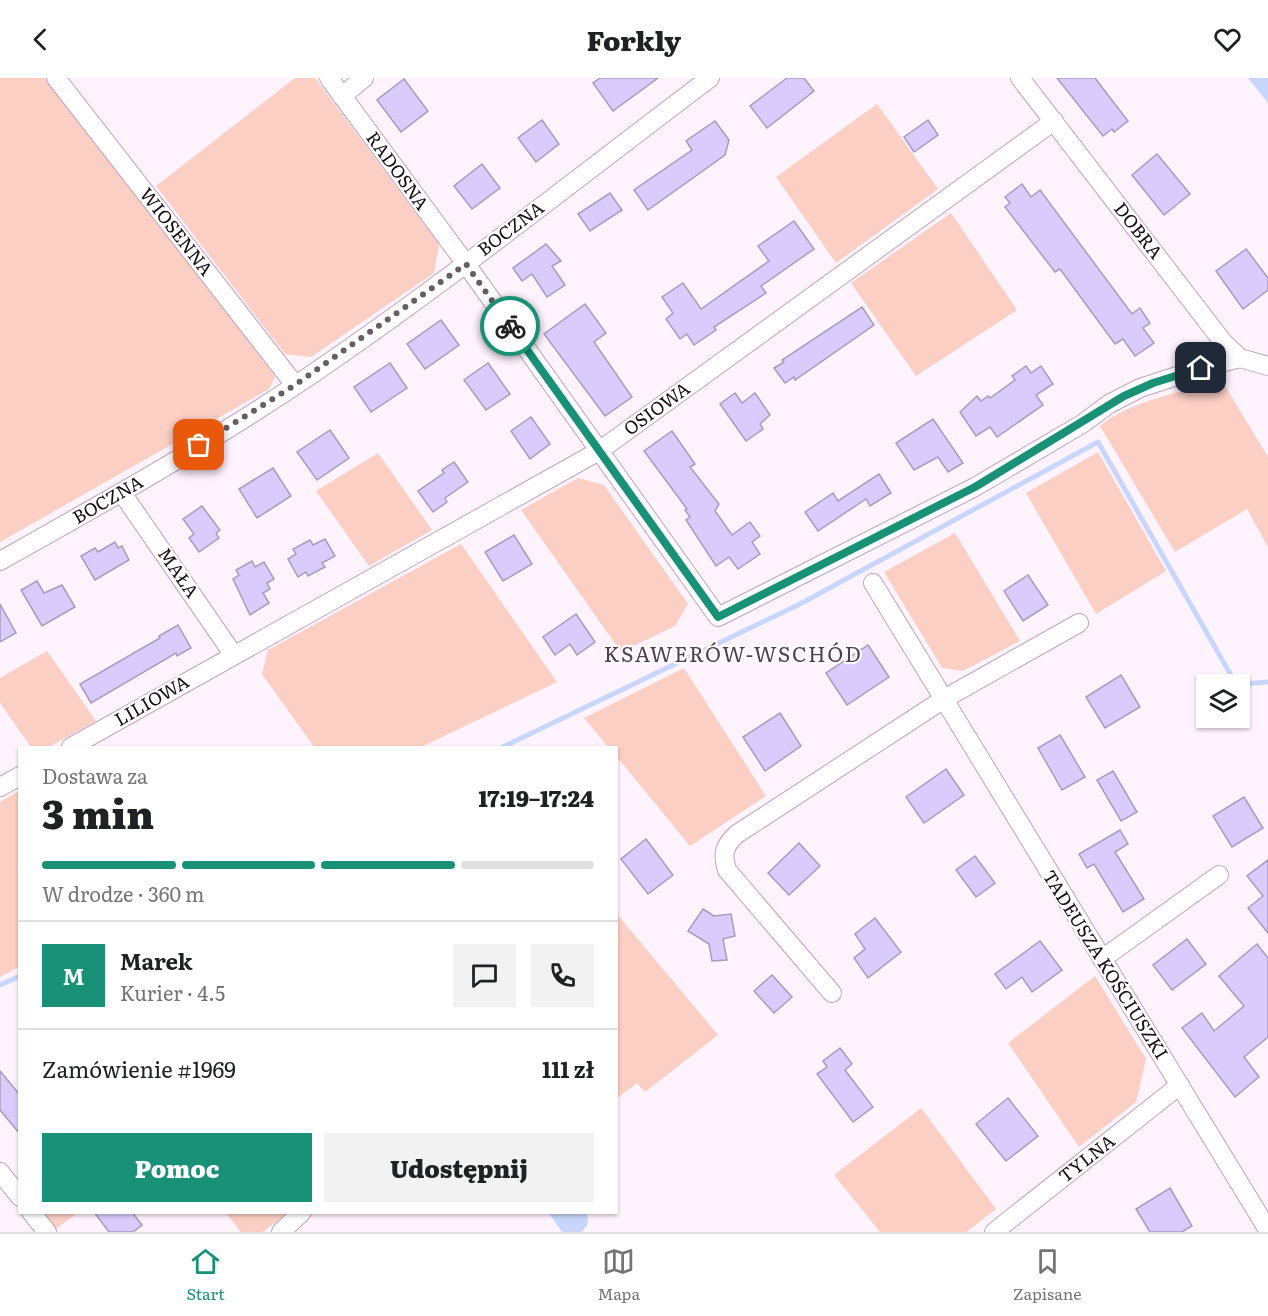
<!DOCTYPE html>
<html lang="pl">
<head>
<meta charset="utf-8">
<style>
	body { margin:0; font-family:Literata,serif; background:#f2f2f2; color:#202124; height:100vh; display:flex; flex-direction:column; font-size:22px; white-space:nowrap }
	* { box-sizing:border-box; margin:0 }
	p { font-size:20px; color:#757577 }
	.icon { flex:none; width:33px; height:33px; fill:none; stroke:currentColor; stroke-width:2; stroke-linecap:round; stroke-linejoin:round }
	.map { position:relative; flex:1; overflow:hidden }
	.details { position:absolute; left:18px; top:668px; width:600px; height:468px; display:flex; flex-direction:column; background:#fff; border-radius:0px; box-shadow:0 2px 4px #0004 }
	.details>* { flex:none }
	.fabs { position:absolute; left:1196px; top:596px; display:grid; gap:12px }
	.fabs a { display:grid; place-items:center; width:54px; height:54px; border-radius:0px; background:#fff; box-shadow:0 2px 4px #0004; font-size:30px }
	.pin { position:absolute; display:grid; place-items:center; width:51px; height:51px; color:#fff; margin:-26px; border-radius:12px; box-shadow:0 3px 9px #0006 }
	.courier { position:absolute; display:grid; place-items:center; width:60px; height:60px; margin:-30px; border:4px solid #189177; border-radius:50%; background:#fff; color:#222; box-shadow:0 2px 8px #0007 }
	.overview em { font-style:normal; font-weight:800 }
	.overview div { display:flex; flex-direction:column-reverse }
	.overview { display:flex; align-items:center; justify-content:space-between; height:102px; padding:0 24px }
	h1 { font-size:39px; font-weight:800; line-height:45px }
	.bar { display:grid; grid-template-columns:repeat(4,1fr); gap:9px 6px; align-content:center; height:72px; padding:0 24px }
	.bar i { height:8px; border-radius:4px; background:#e0e0e0 }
	.bar .selected { background:#189177 }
	.bar p { grid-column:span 4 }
	.line { display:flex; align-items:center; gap:15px; padding:0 24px; border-top:2px solid #e0e0e0 }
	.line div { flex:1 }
	.round { display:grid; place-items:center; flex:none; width:63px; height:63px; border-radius:0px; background:#f2f2f2 }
	.action { display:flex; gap:12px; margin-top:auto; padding:12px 24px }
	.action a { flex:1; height:69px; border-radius:0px; background:#189177; color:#fff; font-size:24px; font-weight:800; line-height:69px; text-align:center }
	.action a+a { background:#f2f2f2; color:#202124 }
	header { display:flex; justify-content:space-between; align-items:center; height:78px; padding:0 24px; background:#fff; font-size:27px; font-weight:800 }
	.tabs { display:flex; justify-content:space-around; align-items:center; height:84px; border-top:2px solid #e0e0e0; background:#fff; font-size:16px; color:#757577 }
	.tabs a { display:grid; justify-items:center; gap:3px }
	.tabs .selected { color:#189177 }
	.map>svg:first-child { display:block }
</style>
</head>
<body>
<header><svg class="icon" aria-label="back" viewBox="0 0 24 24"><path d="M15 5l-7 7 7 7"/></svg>Forkly<svg class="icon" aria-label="heart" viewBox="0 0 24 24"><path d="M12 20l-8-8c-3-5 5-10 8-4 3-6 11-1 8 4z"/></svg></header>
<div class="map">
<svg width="1268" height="1154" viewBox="0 0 1268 1154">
	<rect width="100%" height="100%" fill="#fff3fd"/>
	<g fill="#fccfc4">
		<path d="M 0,0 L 49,0 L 272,290 L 275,299 L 269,311 L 0,464 Z"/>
		<path d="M 295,0 L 315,0 L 439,166 L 434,195 L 311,279 L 285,276 L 156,108 Z"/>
		<path d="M 877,26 L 938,111 L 836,185 L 776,99 Z"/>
		<path d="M 951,135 L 1017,232 L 916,298 L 851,205 Z"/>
		<path d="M 1222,303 L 1268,379 L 1268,469 L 1247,431 L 1175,474 L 1100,348 C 1129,323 1185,313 1222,303 Z"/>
		<path d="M 1098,374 L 1166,493 L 1096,536 L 1026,415 Z"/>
		<path d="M 378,375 L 432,452 L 369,488 L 316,413 Z"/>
		<path d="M 578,400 L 604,407 L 688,526 L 675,548 L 621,574 L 521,432 Z"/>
		<path d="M 955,455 L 1020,563 L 963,593 L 942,590 L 884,494 Z"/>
		<path d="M 461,466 L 557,604 L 421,669 L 314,669 L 262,596 L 268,572 Z"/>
		<path d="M 47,573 L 96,643 L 49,669 L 31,669 L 0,625 L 0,600 Z"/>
		<path d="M 684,590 L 766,718 L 690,768 L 617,679 L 616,669 L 608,669 L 584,640 Z"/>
		<path d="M 19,713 L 19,889 L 0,899 L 0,724 Z"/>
		<path d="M 616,835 L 718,957 L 645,1014 L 637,1005 L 617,1020 Z"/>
		<path d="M 1095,898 L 1146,981 L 1136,1024 L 1079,1069 L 1008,965 Z"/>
		<path d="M 921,1030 L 996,1131 L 966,1154 L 880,1154 L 834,1097 Z"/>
		<path d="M 40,1134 L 79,1134 L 54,1152 Z"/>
		<path d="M 225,1134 L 289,1134 L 263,1154 L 241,1154 Z"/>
	</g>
	<g fill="#c7d6fa">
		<path d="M 1248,0 L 1268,0 L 1268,25 Z"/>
		<path d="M 548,1134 L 587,1134 L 588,1146 L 582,1154 L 562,1154 Z"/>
	</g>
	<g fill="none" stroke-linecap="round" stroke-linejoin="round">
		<g stroke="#c7d6fa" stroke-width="5">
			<path d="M 503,669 L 800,526 L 1098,364 L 1232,599 L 1242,606 L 1268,604"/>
			<path d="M 0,907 L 20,898"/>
		</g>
	</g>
	<g fill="#d9cbfc" stroke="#a69cbd" stroke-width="1.5">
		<path d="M 600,0 L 658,0 L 613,33 L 593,5 Z"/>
		<path d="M 787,0 L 804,0 L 814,13 L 767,50 L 750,28 Z"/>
		<path d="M 1057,0 L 1095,0 L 1128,43 L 1114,54 L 1112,51 L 1103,58 Z"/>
		<path d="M 404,1 L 428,33 L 401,54 L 377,22 Z"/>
		<path d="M 542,42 L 559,66 L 536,84 L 518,60 Z"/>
		<path d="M 928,42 L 938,57 L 914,74 L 904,59 Z"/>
		<path d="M 715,43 L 729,62 L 725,77 L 648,132 L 634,112 L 692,72 L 686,63 Z"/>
		<path d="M 1157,76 L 1190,116 L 1164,137 L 1132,97 Z"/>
		<path d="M 482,86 L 500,110 L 472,131 L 454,108 Z"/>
		<path d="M 1022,106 L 1031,119 L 1040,112 L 1132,236 L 1140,230 L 1150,245 L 1143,250 L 1154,265 L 1135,278 L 1123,261 L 1115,266 L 1060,191 L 1055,194 L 1005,129 L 1010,125 L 1005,119 Z"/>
		<path d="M 610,115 L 622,132 L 590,153 L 578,136 Z"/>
		<path d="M 794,143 L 814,171 L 761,208 L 766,215 L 714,249 L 716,252 L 694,267 L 687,256 L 680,261 L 666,241 L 673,235 L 662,219 L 683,205 L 701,231 L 769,183 L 758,168 Z"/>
		<path d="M 546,166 L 561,183 L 552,188 L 565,207 L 547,219 L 532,196 L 522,203 L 513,190 Z"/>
		<path d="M 1246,171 L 1268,200 L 1268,212 L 1243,231 L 1216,193 Z"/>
		<path d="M 585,226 L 606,255 L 594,264 L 632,319 L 605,338 L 544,256 Z"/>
		<path d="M 862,229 L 874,247 L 795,302 L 794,299 L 785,305 L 774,290 L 784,284 L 782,282 Z"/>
		<path d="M 441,242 L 459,267 L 425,291 L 407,266 Z"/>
		<path d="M 390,285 L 407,310 L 371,334 L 354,309 Z"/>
		<path d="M 488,285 L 510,316 L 486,332 L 464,302 Z"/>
		<path d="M 1026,288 L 1031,295 L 1041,288 L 1053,306 L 1036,317 L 1043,327 L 997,359 L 990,349 L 976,358 L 960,334 L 977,318 L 981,323 L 988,318 L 990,320 L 1015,302 L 1012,298 Z"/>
		<path d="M 735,315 L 742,325 L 755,315 L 770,337 L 760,346 L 763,351 L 746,363 L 720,326 Z"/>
		<path d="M 531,339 L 550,366 L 530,381 L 511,353 Z"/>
		<path d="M 933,341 L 963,385 L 948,394 L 938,379 L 914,392 L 896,365 Z"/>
		<path d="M 330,352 L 349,380 L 317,402 L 297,374 Z"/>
		<path d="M 672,353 L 695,386 L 690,389 L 719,426 L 715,433 L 732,457 L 750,444 L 760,458 L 752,464 L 760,476 L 738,491 L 729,479 L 716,488 L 686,442 L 690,439 L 685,432 L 687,431 L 644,373 Z"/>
		<path d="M 454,384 L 468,404 L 445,420 L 447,424 L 433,434 L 418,413 L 444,395 L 442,392 Z"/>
		<path d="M 273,390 L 291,418 L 257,440 L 239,411 Z"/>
		<path d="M 879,396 L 891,415 L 870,428 L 866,421 L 818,453 L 805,434 L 833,415 L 838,423 Z"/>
		<path d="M 202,428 L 220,452 L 216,455 L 219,460 L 199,474 L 189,460 L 194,456 L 183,441 Z"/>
		<path d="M 514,457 L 532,486 L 503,503 L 485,474 Z"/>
		<path d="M 325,461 L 335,478 L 322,485 L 325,489 L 308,498 L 306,494 L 298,499 L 288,481 L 296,476 L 293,471 L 310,462 L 313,467 Z"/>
		<path d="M 115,464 L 118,470 L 122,468 L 129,482 L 95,502 L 81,478 L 95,470 L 98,474 Z"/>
		<path d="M 252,483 L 255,489 L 264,484 L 274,501 L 267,505 L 270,511 L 263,515 L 269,525 L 250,537 L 233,501 L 239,497 L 236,492 Z"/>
		<path d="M 1028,497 L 1048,527 L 1023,543 L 1004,513 Z"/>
		<path d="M 37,503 L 44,515 L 62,507 L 75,529 L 42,548 L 21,512 Z"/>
		<path d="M 0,526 L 16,555 L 0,564 Z"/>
		<path d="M 576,536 L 595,564 L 577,577 L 570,566 L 555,577 L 543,559 Z"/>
		<path d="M 178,547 L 191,570 L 177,578 L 176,575 L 91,625 L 80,606 L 160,560 L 159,558 Z"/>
		<path d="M 868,567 L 889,599 L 847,627 L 826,595 Z"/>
		<path d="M 1121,597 L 1140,629 L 1105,650 L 1086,619 Z"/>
		<path d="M 780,635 L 801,668 L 765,693 L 743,659 Z"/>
		<path d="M 1060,657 L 1085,699 L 1062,712 L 1038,670 Z"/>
		<path d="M 946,691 L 964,717 L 924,745 L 906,719 Z"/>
		<path d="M 1113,693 L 1137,734 L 1121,743 L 1097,702 Z"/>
		<path d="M 1244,719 L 1263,750 L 1232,769 L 1213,738 Z"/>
		<path d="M 1120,752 L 1128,766 L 1115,774 L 1144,821 L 1123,834 L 1094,786 L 1087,790 L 1079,776 Z"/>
		<path d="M 646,761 L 673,797 L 648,816 L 621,781 Z"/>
		<path d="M 799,765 L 820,788 L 789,817 L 768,795 Z"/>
		<path d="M 975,778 L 995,805 L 976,819 L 956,792 Z"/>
		<path d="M 1268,782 L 1268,855 L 1248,830 L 1263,818 L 1247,798 Z"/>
		<path d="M 703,831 L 714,838 L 731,836 L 735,858 L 723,861 L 727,882 L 712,883 L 709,866 L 688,853 Z"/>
		<path d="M 875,840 L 901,874 L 868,900 L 854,880 L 865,871 L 855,856 Z"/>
		<path d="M 1187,861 L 1206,886 L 1172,912 L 1153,887 Z"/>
		<path d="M 1040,863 L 1062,892 L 1032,914 L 1022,899 L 1006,911 L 995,896 Z"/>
		<path d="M 1257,866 L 1268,880 L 1268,959 L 1244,979 L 1259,999 L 1235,1019 L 1182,950 L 1202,935 L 1214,953 L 1244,928 L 1219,898 Z"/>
		<path d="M 772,897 L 792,919 L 774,935 L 754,913 Z"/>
		<path d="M 840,970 L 852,986 L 845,992 L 873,1029 L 853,1044 L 817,996 L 827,989 L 823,983 Z"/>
		<path d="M 0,993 L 20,1017 L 20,1056 L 0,1032 Z"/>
		<path d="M 1008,1020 L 1038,1058 L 1006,1083 L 976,1046 Z"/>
		<path d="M 1170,1110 L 1192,1148 L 1182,1154 L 1150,1154 L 1136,1131 Z"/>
		<path d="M 94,1134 L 132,1134 L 142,1147 L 133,1154 L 109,1154 Z"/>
	</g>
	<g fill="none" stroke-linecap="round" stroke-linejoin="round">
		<defs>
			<g id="minor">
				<path d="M 56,0 L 295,307"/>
				<path d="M 329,0 L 466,186 L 718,539 L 975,409 L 1082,346 L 1109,326 L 1140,310 L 1201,290 L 1240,280"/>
				<path d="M 1020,0 L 1223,264 L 1240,280 L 1268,288"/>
				<path d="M 342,18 L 364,0"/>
				<path d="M 122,415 L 233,576"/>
				<path d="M 0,483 C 100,427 200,371 296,307 C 439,211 573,103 710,0"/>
				<path d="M 873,505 L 1268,1152"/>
				<path d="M 71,669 L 599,373 L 1054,43"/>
				<path d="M 0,709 L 20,698"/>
				<path d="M 1102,881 L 1219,797"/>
				<path d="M 832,915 L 727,792 C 722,777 724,767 737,756 L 944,621 L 1079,545"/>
				<path d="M 0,1094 L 20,1119"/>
				<path d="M 31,1134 L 47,1154"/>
				<path d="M 281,1154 L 302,1134"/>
				<path d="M 994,1154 L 1180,1007"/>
			</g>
		</defs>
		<use href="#minor" stroke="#c1a4be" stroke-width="20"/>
		<use href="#minor" stroke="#fff" stroke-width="18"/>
	</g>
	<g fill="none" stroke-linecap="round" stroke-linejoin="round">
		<path stroke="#685d66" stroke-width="6" stroke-dasharray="0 10.8" d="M 199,367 L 295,307 L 466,186 L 510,248"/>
		<path stroke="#189177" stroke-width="8" d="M 510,248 L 718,539 L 975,409 L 1124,318 L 1153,305 L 1201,290"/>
	</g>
	<g text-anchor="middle" stroke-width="4.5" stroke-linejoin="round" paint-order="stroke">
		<g font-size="18" fill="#160c15" stroke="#fff">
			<text transform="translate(397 93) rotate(54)" y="6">RADOSNA</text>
			<text transform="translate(511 151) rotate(-37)" y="6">BOCZNA</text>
			<text transform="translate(1138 153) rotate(52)" y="6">DOBRA</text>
			<text transform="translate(176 154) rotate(52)" y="6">WIOSENNA</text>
			<text transform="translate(657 331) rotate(-36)" y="6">OSIOWA</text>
			<text transform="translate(108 422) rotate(-30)" y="6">BOCZNA</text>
			<text transform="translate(178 495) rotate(55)" y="6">MAŁA</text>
			<text transform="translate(152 623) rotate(-30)" y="6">LILIOWA</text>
			<text transform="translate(1105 887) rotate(58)" y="6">TADEUSZA KOŚCIUSZKI</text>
			<text transform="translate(1087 1081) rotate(-38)" y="6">TYLNA</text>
		</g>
		<g font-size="21" letter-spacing="1.5" fill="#543c52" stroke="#fff">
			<text x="733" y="584">KSAWERÓW-WSCHÓD</text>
		</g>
	</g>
</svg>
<div class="fabs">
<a><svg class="icon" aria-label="layers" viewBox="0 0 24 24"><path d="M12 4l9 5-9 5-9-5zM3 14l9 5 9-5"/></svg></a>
</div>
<div class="pin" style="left:199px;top:367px;background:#ea580c"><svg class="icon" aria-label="bag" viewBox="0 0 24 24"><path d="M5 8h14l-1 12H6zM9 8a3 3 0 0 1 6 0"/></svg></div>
<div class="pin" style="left:1201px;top:290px;background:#1f2937"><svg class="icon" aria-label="home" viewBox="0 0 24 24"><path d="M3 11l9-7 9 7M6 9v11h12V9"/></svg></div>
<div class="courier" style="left:510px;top:248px"><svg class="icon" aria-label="bike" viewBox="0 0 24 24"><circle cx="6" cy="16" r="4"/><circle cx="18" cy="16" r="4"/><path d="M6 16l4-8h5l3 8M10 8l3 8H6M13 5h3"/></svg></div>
<section class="details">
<div class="overview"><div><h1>3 min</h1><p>Dostawa za</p></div><em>17:19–17:24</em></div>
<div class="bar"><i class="selected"></i><i class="selected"></i><i class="selected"></i><i></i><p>W drodze · 360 m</p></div>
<div class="line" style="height:108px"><b class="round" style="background:#189177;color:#fff">M</b><div><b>Marek</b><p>Kurier · 4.5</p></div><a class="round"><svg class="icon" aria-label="chat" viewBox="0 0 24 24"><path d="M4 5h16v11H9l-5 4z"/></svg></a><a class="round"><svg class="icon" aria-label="phone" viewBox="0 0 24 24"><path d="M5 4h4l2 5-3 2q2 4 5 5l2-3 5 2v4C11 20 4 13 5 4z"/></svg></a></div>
<div class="line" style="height:78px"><div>Zamówienie #1969</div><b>111 zł</b></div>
<div class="action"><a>Pomoc</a><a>Udostępnij</a></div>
</section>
</div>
<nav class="tabs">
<a class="selected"><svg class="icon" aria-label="home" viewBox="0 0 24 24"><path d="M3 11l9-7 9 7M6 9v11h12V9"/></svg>Start</a>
<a><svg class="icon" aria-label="map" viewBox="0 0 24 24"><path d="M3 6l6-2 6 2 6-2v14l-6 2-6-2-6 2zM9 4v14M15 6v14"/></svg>Mapa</a>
<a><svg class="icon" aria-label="saved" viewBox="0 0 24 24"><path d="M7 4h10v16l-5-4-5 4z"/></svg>Zapisane</a>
</nav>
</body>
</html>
